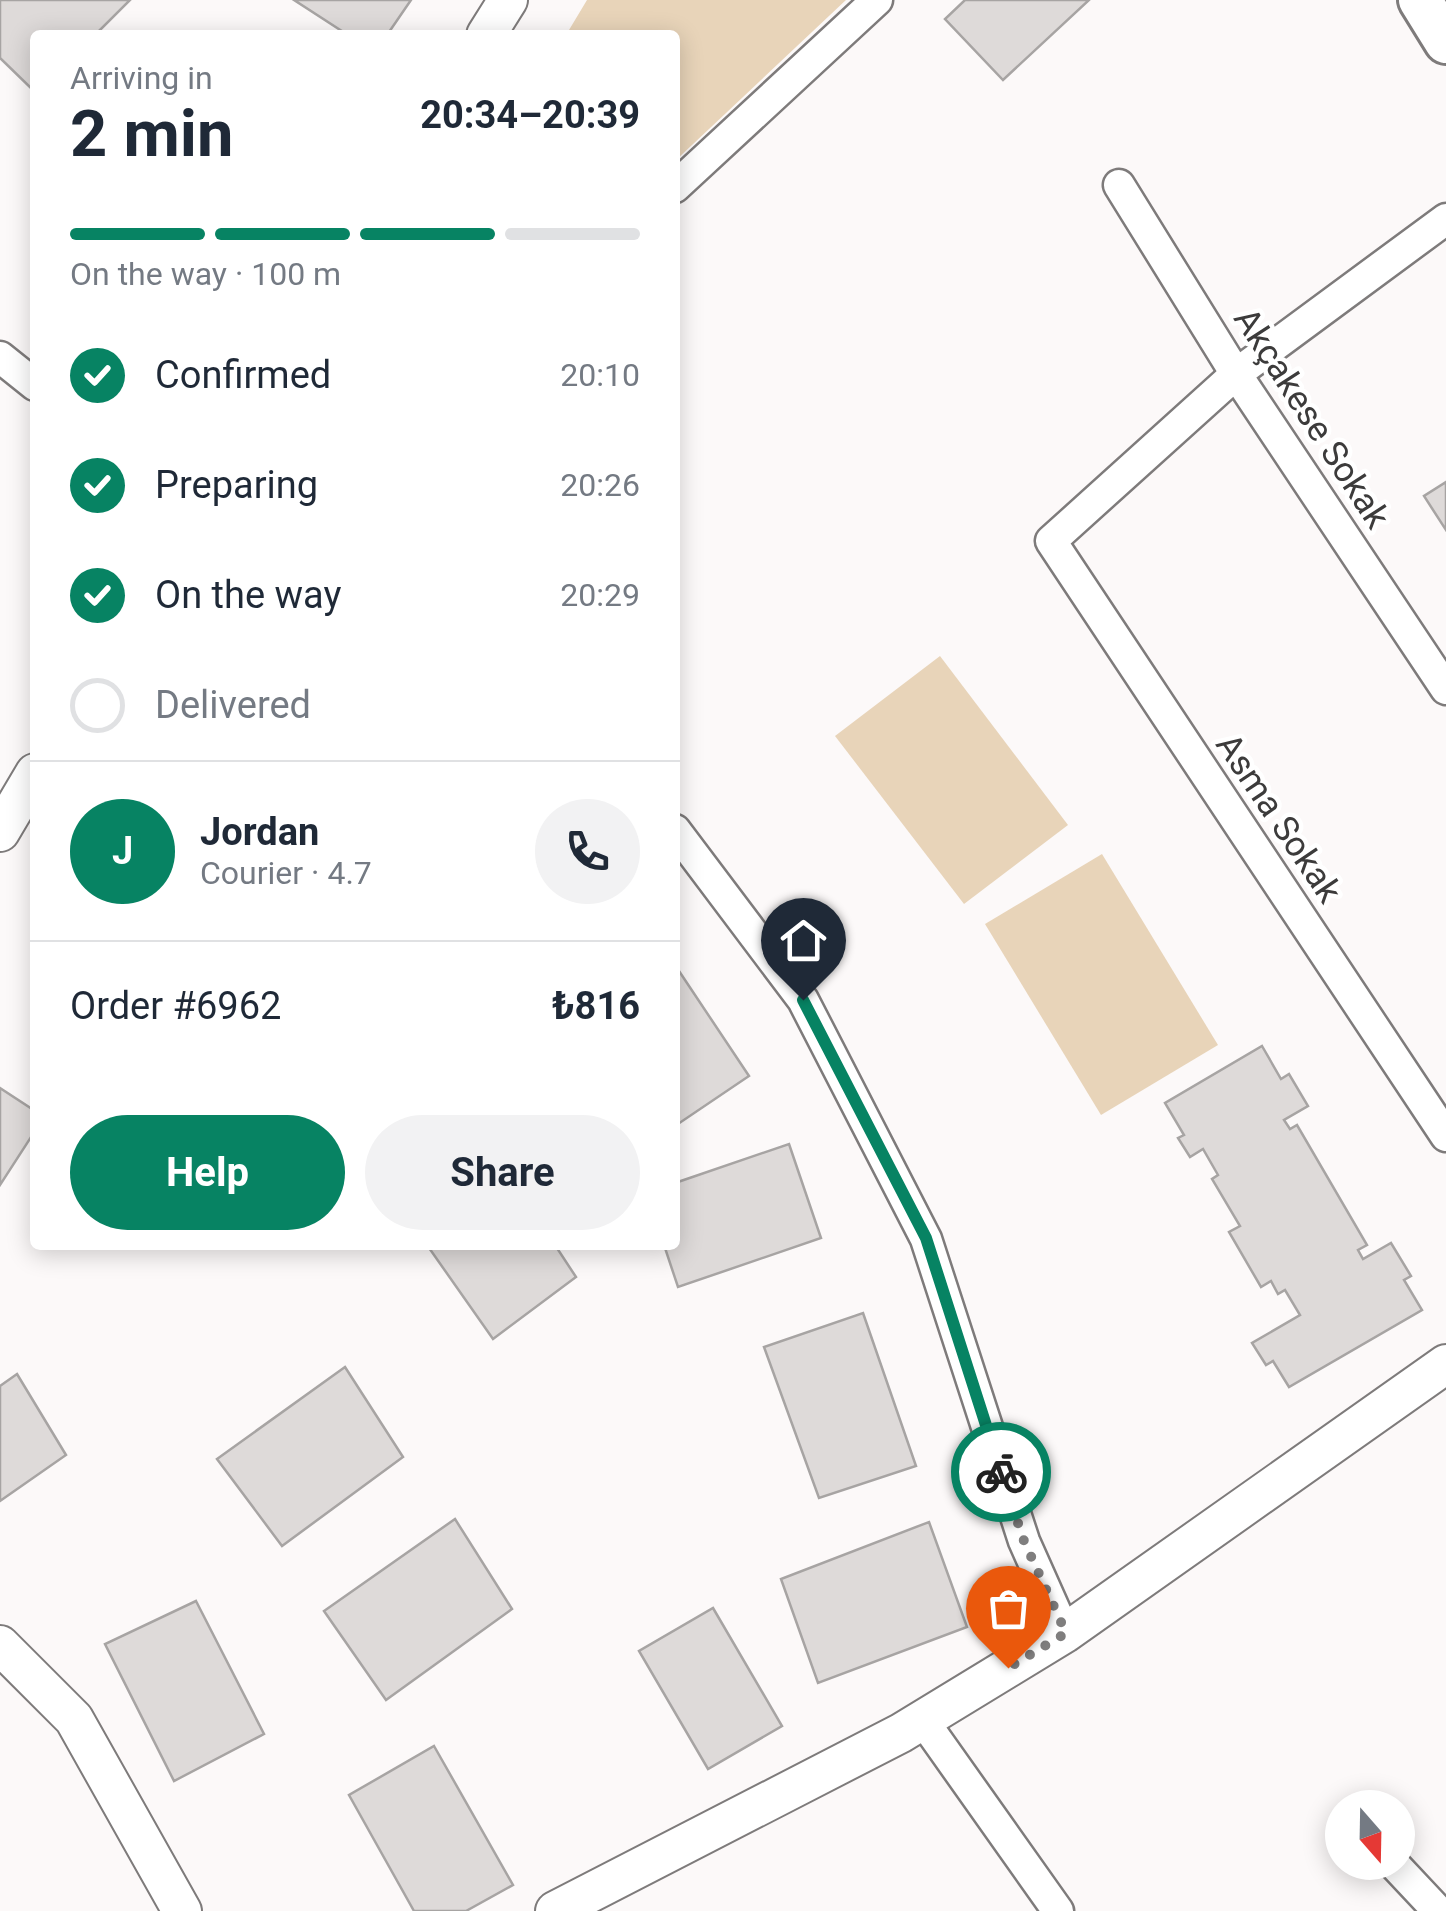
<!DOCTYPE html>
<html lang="en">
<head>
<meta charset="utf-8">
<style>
	body { margin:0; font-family:Roboto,sans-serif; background:#f2f2f3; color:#1f2937; height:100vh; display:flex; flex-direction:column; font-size:38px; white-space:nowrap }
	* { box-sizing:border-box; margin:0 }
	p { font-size:32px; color:#747a83 }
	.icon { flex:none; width:55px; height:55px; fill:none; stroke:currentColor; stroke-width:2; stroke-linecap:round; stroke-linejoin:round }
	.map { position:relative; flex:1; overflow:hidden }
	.drawer { position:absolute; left:30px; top:30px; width:650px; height:1220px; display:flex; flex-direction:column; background:#fff; border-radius:10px; box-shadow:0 5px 25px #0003 }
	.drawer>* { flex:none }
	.needle { width:65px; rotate:160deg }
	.fabs { position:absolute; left:1325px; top:1790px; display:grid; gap:20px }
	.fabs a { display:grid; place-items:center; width:90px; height:90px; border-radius:50%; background:#fff; box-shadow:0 5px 25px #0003; font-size:50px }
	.pin { position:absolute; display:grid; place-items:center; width:85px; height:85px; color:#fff; margin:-102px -42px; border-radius:50% 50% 50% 0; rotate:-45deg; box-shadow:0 0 10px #0007 }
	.pin .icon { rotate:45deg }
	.courier { position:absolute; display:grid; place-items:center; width:100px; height:100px; margin:-50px; border:8px solid #078363; border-radius:50%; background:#fff; color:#222; box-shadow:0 2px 12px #0007 }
	.summary em { font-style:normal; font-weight:700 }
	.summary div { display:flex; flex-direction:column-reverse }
	.summary { display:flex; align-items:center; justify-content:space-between; height:170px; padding:0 40px }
	h1 { font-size:65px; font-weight:700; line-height:75px }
	.bar { display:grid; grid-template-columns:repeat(4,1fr); gap:15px 10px; align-content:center; height:120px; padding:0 40px }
	.bar i { height:12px; border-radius:8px; background:#e0e1e3 }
	.bar .on { background:#078363 }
	.bar p { grid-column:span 4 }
	.line { display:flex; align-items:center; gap:25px; padding:0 40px; border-top:2px solid #e0e1e3 }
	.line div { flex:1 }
	.round { display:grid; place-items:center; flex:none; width:105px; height:105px; border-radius:52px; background:#f2f2f3 }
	ol { padding:0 40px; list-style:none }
	li { display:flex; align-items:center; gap:30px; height:110px }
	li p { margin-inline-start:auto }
	li .icon { padding:10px; border-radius:50%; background:#078363; color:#fff; stroke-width:4 }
	li:last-child { color:#747a83 }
	li i { width:55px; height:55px; border:5px solid #e0e1e3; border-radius:50% }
	.cta { display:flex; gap:20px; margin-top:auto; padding:20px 40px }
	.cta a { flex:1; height:115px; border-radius:60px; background:#078363; color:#fff; font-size:40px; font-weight:700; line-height:115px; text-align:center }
	.cta a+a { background:#f2f2f3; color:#1f2937 }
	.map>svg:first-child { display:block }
</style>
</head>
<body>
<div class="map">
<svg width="1446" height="1911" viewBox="0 0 1446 1911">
	<rect width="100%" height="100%" fill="#fcf9f9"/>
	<g fill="#e8d4b9">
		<path d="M 587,0 L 846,0 L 675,161 L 675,35 L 566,35 Z"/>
		<path d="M 940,656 L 1068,825 L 964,904 L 835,736 Z"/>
		<path d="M 1102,854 L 1218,1045 L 1101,1115 L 985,924 Z"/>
	</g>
	<g fill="#dedad9" stroke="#a7a4a3" stroke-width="2.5">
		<path d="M 0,0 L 130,0 L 95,35 L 35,35 L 35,92 L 0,58 Z"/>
		<path d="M 294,0 L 411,0 L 387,35 L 348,35 Z"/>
		<path d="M 965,0 L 1089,0 L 1003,80 L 945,19 Z"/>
		<path d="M 1446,482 L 1446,530 L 1424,496 Z"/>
		<path d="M 675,965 L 749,1076 L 675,1126 Z"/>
		<path d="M 1262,1046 L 1281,1079 L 1289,1074 L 1308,1106 L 1284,1120 L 1290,1129 L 1297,1125 L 1367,1245 L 1358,1250 L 1363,1259 L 1391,1243 L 1411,1276 L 1404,1280 L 1422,1310 L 1289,1387 L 1273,1361 L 1266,1365 L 1252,1343 L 1300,1315 L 1285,1290 L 1278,1294 L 1271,1281 L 1261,1287 L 1229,1232 L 1240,1226 L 1212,1179 L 1218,1175 L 1203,1149 L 1190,1157 L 1178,1138 L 1184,1135 L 1165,1103 Z"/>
		<path d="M 0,1088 L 35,1111 L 35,1131 L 0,1185 Z"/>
		<path d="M 789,1144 L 821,1238 L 678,1287 L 664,1245 L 675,1245 L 675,1183 Z"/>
		<path d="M 427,1245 L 555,1245 L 576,1277 L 493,1339 Z"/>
		<path d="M 863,1313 L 916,1466 L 819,1498 L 764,1347 Z"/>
		<path d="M 345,1367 L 403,1457 L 282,1546 L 217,1459 Z"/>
		<path d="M 17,1374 L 66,1455 L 0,1501 L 0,1386 Z"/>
		<path d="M 455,1519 L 512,1609 L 386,1700 L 324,1611 Z"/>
		<path d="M 929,1522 L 967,1627 L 818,1683 L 781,1579 Z"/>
		<path d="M 196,1601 L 264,1734 L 174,1781 L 105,1644 Z"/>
		<path d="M 713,1608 L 782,1726 L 708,1769 L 639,1651 Z"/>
		<path d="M 434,1746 L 513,1885 L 466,1911 L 414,1911 L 349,1795 Z"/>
	</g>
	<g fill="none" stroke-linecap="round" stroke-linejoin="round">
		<defs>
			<g id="minor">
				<path d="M 1119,185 L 1236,374 L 1446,689"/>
				<path d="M 675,187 L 877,0"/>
				<path d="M 1446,219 L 1236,374 L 1051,541 L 1446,1136"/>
				<path d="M 0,357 L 35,385"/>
				<path d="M 675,830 L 803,1000 L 926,1239 L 1024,1541 L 1065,1633"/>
				<path d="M 922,1719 L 1058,1911"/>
				<path d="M 1392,1862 L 1438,1911"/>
			</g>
			<g id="tertiary">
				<path d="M 486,35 L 508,0"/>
				<path d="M 0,832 L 35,773"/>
				<path d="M 0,1645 L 74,1719 L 182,1911"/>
				<path d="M 555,1911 L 901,1733 L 1065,1633 L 1446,1364"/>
			</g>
			<path id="secondary" d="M 1420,0 L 1446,42"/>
		</defs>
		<use href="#minor" stroke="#7e7b7b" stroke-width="35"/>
		<use href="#tertiary" stroke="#7e7b7b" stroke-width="42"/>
		<use href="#secondary" stroke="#7e7b7b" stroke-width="48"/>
		<use href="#minor" stroke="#fff" stroke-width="30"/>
		<use href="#tertiary" stroke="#fff" stroke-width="38"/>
		<use href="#secondary" stroke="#fff" stroke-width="42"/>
	</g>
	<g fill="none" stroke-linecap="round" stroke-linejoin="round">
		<path stroke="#7f7e7e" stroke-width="10" stroke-dasharray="0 18" d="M 1001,1472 L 1024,1541 L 1066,1633 L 1008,1668"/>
		<path stroke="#078363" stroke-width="12" d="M 803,1000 L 926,1238 L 1001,1472"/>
	</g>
	<g text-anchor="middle" stroke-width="9" stroke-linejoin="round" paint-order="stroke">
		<g font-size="35" fill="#3c3b3b" stroke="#fff">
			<text transform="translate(1312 418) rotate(57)" y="12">Akçakese Sokak</text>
			<text transform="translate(1279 818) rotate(56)" y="12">Asma Sokak</text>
		</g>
	</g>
</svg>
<div class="fabs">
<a><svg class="needle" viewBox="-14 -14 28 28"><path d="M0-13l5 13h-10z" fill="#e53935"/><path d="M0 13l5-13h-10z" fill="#747a83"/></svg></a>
</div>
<div class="pin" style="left:1008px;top:1668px;background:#ea580c"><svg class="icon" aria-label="bag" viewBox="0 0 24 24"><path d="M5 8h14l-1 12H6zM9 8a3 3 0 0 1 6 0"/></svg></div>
<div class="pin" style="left:803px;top:1000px;background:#1f2937"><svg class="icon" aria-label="home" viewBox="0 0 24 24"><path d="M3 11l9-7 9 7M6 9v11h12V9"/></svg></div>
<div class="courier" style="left:1001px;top:1472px"><svg class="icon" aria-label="bike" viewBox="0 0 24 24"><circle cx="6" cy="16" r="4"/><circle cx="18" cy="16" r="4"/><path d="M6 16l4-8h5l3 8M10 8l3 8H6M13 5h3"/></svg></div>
<section class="drawer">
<div class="summary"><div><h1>2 min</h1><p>Arriving in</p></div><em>20:34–20:39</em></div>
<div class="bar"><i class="on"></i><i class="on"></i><i class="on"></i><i></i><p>On the way · 100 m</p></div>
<ol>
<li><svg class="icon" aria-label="check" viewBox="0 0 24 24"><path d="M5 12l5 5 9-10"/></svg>Confirmed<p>20:10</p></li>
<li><svg class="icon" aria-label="check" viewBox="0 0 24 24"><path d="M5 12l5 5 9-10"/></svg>Preparing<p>20:26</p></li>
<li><svg class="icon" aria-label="check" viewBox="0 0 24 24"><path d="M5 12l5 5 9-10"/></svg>On the way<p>20:29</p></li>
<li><i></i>Delivered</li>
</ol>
<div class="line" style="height:180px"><b class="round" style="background:#078363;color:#fff">J</b><div><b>Jordan</b><p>Courier · 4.7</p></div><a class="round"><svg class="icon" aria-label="phone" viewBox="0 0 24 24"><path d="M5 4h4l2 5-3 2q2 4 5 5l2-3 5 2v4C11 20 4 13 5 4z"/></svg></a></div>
<div class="line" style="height:130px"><div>Order #6962</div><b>₺816</b></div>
<div class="cta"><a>Help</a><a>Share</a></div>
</section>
</div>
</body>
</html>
